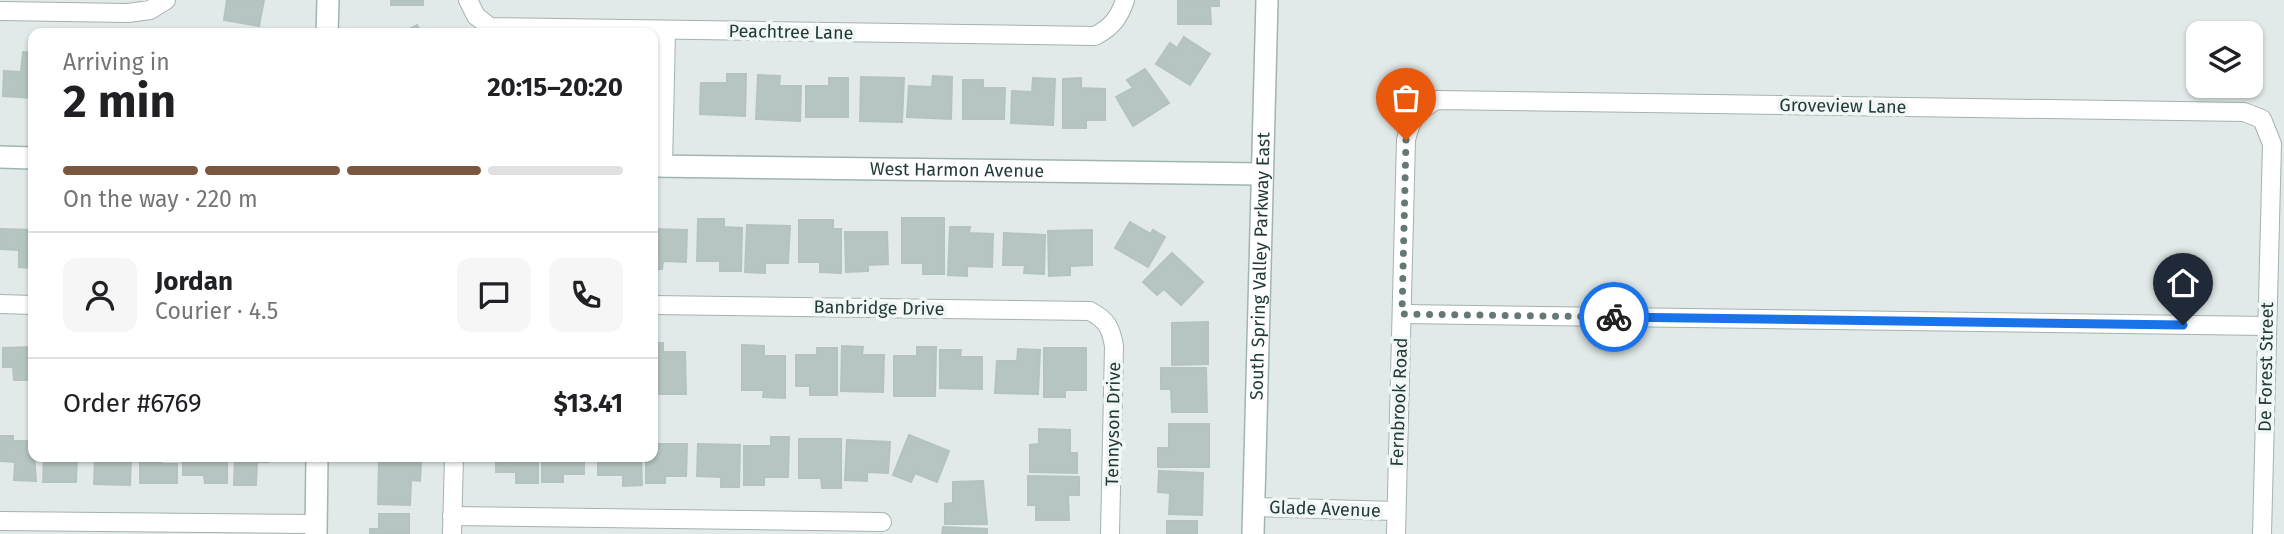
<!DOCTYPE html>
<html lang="en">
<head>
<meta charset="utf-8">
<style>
	body { margin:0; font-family:"Fira Sans",sans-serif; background:#f6f6f6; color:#202124; height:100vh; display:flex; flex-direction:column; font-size:26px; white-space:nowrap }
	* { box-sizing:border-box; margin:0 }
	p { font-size:23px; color:#757577 }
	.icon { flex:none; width:38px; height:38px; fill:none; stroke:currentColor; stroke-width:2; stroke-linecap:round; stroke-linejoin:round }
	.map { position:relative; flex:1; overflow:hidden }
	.details { position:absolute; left:28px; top:28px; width:630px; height:434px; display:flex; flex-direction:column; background:#fff; border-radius:14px; box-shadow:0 2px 5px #0004 }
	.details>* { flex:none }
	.fabs { position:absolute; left:2186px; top:21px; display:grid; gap:14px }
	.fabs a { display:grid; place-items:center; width:77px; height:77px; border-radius:14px; background:#fff; box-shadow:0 2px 5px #0004; font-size:35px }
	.pin { position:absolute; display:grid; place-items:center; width:60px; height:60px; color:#fff; margin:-72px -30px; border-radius:50% 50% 50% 0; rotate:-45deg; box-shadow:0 0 7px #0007 }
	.pin .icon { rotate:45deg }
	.courier { position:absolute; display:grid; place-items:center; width:70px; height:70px; margin:-35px; border:5px solid #1a73e8; border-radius:50%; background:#fff; color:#222; box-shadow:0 2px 9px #0007 }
	.head em { font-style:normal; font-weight:700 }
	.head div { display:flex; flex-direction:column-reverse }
	.head { display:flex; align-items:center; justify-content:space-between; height:119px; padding:0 35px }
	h1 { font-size:46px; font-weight:700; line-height:52px }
	.bar { display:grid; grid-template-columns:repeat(4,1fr); gap:10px 7px; align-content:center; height:84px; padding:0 35px }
	.bar i { height:9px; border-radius:5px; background:#e0e0e0 }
	.bar .on { background:#7a583f }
	.bar p { grid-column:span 4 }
	.line { display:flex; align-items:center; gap:18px; padding:0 35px; border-top:2px solid #e0e0e0 }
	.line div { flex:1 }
	.round { display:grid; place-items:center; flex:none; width:74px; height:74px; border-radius:14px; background:#f6f6f6 }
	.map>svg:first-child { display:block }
</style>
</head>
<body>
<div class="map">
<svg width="2284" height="534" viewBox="0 0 2284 534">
	<rect width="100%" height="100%" fill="#e1eae8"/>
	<g fill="#b6c5c1" stroke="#b4c3c0" stroke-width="2">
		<path d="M 227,0 L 264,0 L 259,26 L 224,20 Z"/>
		<rect x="391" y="0" width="32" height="5"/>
		<path d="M 1178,0 L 1219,0 L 1219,6 L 1210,6 L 1211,24 L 1178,24 Z"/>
		<path d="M 417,25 L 421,33 L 402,33 Z"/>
		<path d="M 1184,37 L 1210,54 L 1190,85 L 1156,64 L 1170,43 L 1177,48 Z"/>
		<path d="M 23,52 L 33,53 L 33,98 L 3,96 L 4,71 L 21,72 Z"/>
		<path d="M 1145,69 L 1169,103 L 1133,126 L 1116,97 L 1133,88 L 1127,80 Z"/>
		<path d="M 727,74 L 746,74 L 745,116 L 700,114 L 701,83 L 727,83 Z"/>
		<path d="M 758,75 L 780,76 L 779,86 L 801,86 L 800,121 L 756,119 Z"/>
		<path d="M 933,76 L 952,77 L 951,119 L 907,117 L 909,86 L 932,87 Z"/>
		<path d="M 861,77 L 904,78 L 902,122 L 860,121 Z"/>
		<path d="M 829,78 L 848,78 L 848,117 L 806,117 L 806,86 L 829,86 Z"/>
		<path d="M 1033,78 L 1055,79 L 1053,125 L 1011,123 L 1012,91 L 1032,92 Z"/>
		<path d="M 1081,78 L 1081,88 L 1105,89 L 1105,120 L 1086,120 L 1086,128 L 1063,128 L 1063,79 Z"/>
		<path d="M 963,80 L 983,80 L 983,88 L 1005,88 L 1004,119 L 963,119 Z"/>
		<path d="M 902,218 L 944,218 L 944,274 L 923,274 L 923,263 L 902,263 Z"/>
		<path d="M 698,219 L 724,219 L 724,227 L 742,228 L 741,271 L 720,271 L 720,261 L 697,261 Z"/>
		<path d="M 799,220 L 833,220 L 833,229 L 841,229 L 841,273 L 820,272 L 820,262 L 799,262 Z"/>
		<path d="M 1130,222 L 1151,234 L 1153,230 L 1165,237 L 1148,267 L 1115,248 Z"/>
		<path d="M 747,225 L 790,226 L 788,263 L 765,263 L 765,273 L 745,272 Z"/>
		<path d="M 950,227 L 970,227 L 969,233 L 993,234 L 992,267 L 967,266 L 967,276 L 948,275 Z"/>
		<path d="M 0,229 L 33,230 L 33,268 L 19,267 L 19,250 L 0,249 Z"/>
		<path d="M 653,229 L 687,230 L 686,262 L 663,261 L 662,269 L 653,269 Z"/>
		<path d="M 1092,230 L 1092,265 L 1070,266 L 1070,275 L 1049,276 L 1048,231 Z"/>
		<path d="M 845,232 L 887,232 L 888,264 L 868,265 L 868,271 L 846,272 Z"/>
		<path d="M 1004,233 L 1045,235 L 1044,274 L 1024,273 L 1025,265 L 1003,265 Z"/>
		<path d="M 1172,253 L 1203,282 L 1181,305 L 1164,289 L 1157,295 L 1143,282 Z"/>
		<path d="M 1208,322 L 1208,364 L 1172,365 L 1172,323 Z"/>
		<path d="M 653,343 L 663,343 L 663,352 L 685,352 L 686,394 L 654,394 Z"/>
		<path d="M 742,345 L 764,346 L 764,356 L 785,356 L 785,398 L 763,397 L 764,390 L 742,390 Z"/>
		<path d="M 842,346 L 863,347 L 862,355 L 884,355 L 883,392 L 841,391 Z"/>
		<path d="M 33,347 L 33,380 L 14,380 L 13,367 L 3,367 L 3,348 Z"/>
		<path d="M 917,347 L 936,347 L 935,396 L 894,396 L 894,356 L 917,356 Z"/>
		<path d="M 817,348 L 837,348 L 837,395 L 810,395 L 810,386 L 796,386 L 796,355 L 817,355 Z"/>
		<path d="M 1044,348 L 1086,348 L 1086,390 L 1065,390 L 1065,397 L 1044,397 Z"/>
		<path d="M 1018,349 L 1040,350 L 1038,394 L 995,393 L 997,361 L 1017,361 Z"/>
		<path d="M 940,350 L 961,350 L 960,357 L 982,357 L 982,389 L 940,388 Z"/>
		<path d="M 1161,368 L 1206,368 L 1207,412 L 1172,412 L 1171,389 L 1161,389 Z"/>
		<path d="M 1169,424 L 1209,424 L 1209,467 L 1158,467 L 1158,448 L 1169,448 Z"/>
		<path d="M 1039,429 L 1070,430 L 1070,453 L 1077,453 L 1077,473 L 1030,472 L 1030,445 L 1039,444 Z"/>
		<path d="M 909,435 L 949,451 L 937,482 L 915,473 L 911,482 L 893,475 Z"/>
		<path d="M 0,436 L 13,436 L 13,441 L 33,441 L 36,481 L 14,480 L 15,462 L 0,461 Z"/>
		<path d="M 771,437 L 789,437 L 788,477 L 764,477 L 764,485 L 744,485 L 744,446 L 771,446 Z"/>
		<path d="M 799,439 L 841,439 L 841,488 L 822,488 L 821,478 L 799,478 Z"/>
		<path d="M 847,440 L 890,442 L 888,473 L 867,472 L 867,481 L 845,480 Z"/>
		<path d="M 653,444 L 687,444 L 686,476 L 665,476 L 665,483 L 646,483 L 646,457 L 653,457 Z"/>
		<path d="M 698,444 L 740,445 L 739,487 L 721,487 L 721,477 L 697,476 Z"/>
		<path d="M 44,457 L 77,457 L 76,482 L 43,482 Z"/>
		<path d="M 95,457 L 131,457 L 130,485 L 94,484 Z"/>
		<path d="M 140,457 L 161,457 L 161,464 L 177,464 L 177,483 L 140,483 Z"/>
		<path d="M 183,457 L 227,457 L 227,483 L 205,483 L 204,475 L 183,475 Z"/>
		<path d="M 235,457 L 268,457 L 268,462 L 257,462 L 256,485 L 234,485 Z"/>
		<path d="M 496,457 L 538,457 L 538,483 L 516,483 L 516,472 L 496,472 Z"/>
		<path d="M 542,457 L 584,457 L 584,474 L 563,474 L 563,482 L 542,482 Z"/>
		<path d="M 598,457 L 641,457 L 642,485 L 623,486 L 623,475 L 598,475 Z"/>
		<path d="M 379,460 L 421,462 L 420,481 L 411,480 L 410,505 L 378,504 Z"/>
		<path d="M 1159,471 L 1203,473 L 1202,515 L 1169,514 L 1170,493 L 1158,492 Z"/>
		<path d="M 1028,476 L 1079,477 L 1079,495 L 1068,495 L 1069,520 L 1036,520 L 1036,505 L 1028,505 Z"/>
		<path d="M 983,481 L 987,524 L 945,524 L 945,504 L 953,503 L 953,482 Z"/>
		<path d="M 379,514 L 409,514 L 409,534 L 370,534 L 370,529 L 379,529 Z"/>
		<rect x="1167" y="521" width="30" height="13"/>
		<path d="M 943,527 L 987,529 L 987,534 L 942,534 Z"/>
	</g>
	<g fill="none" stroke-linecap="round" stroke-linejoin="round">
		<defs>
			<g id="street">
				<path d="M 468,0 L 476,16 L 490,27 L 1095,36 C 1112,27 1119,18 1125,0"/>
				<path d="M 0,11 L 128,13 L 150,10 L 166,0"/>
				<path d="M 663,166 L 666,31"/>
				<path d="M 0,304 L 33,305"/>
				<path d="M 653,305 L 1090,311 C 1107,320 1111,328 1114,346 L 1110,534"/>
				<path d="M 1402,314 L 2267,326"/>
				<path d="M 1254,507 L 1396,511"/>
				<path d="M 452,516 L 882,522"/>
				<path d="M 0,521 L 316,524"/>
				<path d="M 452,534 L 454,457"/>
				<path d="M 1396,534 L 1406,140 C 1411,118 1418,110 1437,100 L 2244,112 L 2262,119 L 2272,144 L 2262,534"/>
			</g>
			<g id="secondary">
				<path d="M 327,33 L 328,0"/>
				<path d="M 0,157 L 33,158"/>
				<path id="s1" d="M 653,166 L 1262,174"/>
				<path d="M 316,534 L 317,457"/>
				<path id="s2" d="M 1253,534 L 1267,0"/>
			</g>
		</defs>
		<use href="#street" stroke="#a4b2b0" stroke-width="20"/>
		<use href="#secondary" stroke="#a0b5b2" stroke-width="24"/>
		<use href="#street" stroke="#fff" stroke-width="18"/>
		<use href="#secondary" stroke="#fff" stroke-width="21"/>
	</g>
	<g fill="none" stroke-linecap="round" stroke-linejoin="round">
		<path stroke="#657876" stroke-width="7" stroke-dasharray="0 12.6" d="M 1406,140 L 1402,314 L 1614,317"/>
		<path stroke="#1a73e8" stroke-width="9" d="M 1614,317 L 2183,325"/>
	</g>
	<g text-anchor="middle" stroke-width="7" stroke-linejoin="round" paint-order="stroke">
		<g font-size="18" fill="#223a38" stroke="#f1f7f5">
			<text transform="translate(791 32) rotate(1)" y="6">Peachtree Lane</text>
			<text transform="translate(1843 106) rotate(1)" y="6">Groveview Lane</text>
			<text dy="6" stroke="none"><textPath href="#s1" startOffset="304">West Harmon Avenue</textPath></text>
			<text dy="6" stroke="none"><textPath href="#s2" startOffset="268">South Spring Valley Parkway East</textPath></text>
			<text transform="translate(879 308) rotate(1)" y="6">Banbridge Drive</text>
			<text transform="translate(2266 367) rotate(-89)" y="6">De Forest Street</text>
			<text transform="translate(1399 402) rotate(-88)" y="6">Fernbrook Road</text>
			<text transform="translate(1113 424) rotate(-89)" y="6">Tennyson Drive</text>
			<text transform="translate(1325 509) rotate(2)" y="6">Glade Avenue</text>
		</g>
	</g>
</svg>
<div class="fabs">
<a><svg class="icon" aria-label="layers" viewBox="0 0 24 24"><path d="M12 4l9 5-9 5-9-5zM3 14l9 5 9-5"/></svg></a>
</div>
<div class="pin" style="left:1406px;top:140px;background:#ea580c"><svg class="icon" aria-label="bag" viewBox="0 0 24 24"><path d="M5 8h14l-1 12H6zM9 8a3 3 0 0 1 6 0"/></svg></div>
<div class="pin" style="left:2183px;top:325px;background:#1f2937"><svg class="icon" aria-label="home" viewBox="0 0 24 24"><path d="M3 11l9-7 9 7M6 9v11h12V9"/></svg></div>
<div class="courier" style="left:1614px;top:317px"><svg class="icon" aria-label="bike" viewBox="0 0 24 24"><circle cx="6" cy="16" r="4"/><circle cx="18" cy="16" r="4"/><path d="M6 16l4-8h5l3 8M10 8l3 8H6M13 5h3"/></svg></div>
<section class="details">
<div class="head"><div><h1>2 min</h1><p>Arriving in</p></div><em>20:15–20:20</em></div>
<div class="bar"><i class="on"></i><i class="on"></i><i class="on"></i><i></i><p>On the way · 220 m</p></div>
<div class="line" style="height:126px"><a class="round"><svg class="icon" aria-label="person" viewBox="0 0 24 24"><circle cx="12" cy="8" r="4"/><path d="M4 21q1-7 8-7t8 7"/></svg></a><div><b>Jordan</b><p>Courier · 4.5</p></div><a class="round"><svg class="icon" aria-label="chat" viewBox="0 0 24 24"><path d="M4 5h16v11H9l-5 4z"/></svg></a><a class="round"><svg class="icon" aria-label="phone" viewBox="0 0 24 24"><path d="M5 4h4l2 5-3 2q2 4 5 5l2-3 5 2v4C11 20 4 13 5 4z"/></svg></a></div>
<div class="line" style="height:91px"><div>Order #6769</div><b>$13.41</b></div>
</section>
</div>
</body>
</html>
